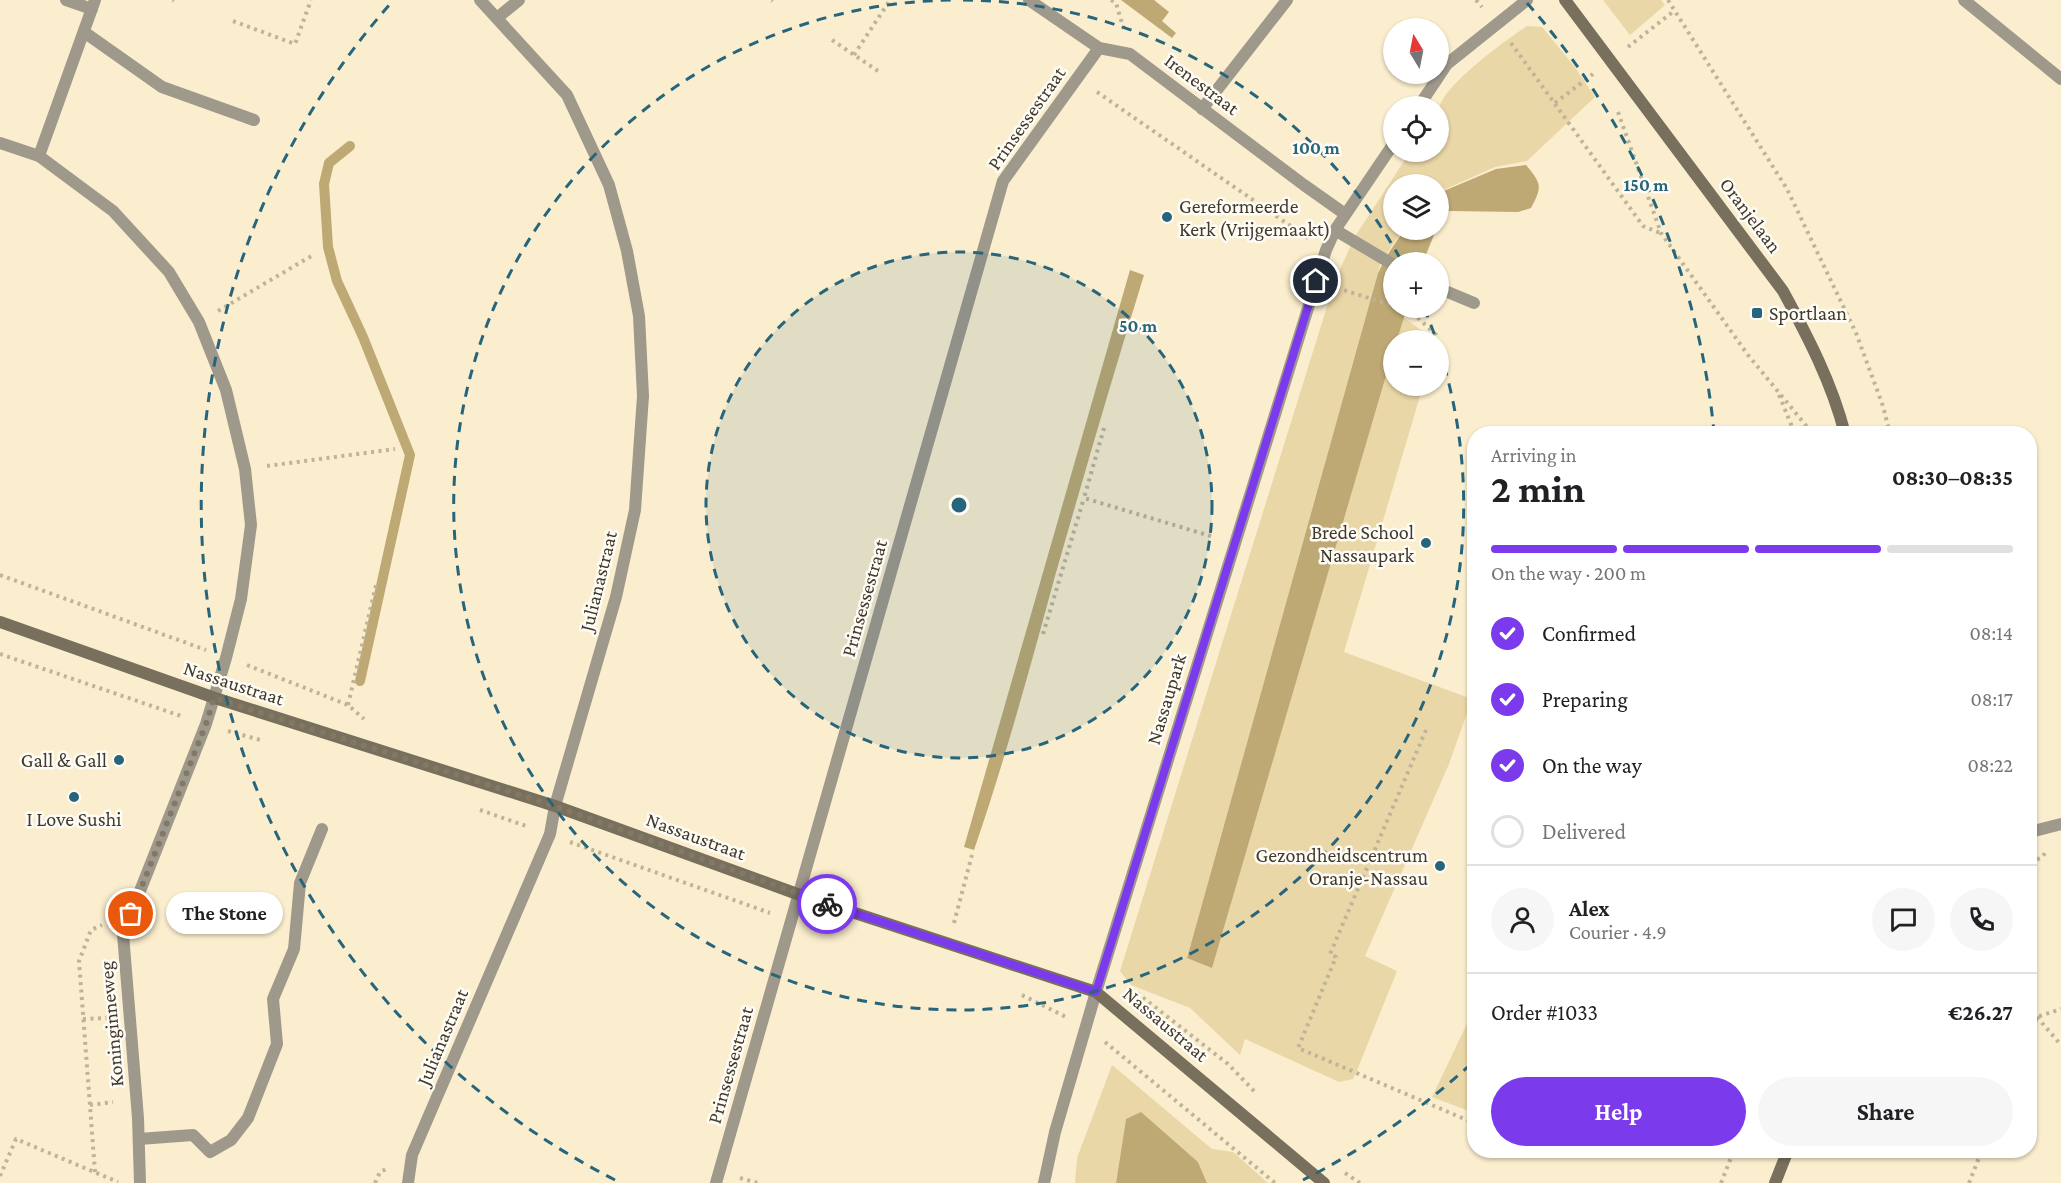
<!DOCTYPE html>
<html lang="en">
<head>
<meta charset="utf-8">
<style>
	body { margin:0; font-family:"Crimson Pro",serif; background:#f6f6f6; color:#202124; height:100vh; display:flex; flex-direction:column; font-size:22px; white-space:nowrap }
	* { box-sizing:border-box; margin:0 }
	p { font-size:20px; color:#757577 }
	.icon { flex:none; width:33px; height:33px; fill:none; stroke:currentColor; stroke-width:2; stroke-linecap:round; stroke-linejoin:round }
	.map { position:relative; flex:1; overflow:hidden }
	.sheet { position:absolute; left:1467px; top:426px; width:570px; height:732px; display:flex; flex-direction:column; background:#fff; border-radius:24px; box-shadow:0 2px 4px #0004 }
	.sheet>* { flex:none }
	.needle { width:39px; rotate:350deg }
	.buttons { position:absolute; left:1383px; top:18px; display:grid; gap:12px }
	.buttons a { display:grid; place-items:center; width:66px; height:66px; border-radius:50%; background:#fff; box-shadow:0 2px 4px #0004; font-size:30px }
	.pin { position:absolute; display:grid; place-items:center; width:51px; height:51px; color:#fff; margin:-26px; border:3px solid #fff; border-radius:50%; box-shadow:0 2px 6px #0007 }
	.courier { position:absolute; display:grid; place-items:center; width:60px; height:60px; margin:-30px; border:4px solid #7c3aed; border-radius:50%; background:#fff; color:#222; box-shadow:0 2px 8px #0007 }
	.bubble { position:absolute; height:42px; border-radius:21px; background:#fff; box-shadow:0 2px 4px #0004; font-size:20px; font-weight:700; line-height:42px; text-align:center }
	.overview em { font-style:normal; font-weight:700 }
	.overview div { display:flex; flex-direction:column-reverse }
	.overview { display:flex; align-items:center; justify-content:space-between; height:102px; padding:0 24px }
	h1 { font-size:39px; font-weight:700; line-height:45px }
	.bar { display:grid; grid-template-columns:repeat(4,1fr); gap:9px 6px; align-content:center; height:72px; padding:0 24px }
	.bar i { height:8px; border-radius:4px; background:#e0e0e0 }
	.bar .selected { background:#7c3aed }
	.bar p { grid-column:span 4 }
	.line { display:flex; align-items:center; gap:15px; padding:0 24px; border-top:2px solid #e0e0e0 }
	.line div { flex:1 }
	.round { display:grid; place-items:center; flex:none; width:63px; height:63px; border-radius:32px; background:#f6f6f6 }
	ol { padding:0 24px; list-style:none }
	li { display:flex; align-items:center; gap:18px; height:66px }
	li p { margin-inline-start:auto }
	li .icon { padding:6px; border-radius:50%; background:#7c3aed; color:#fff; stroke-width:4 }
	li:last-child { color:#757577 }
	li i { width:33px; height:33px; border:3px solid #e0e0e0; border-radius:50% }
	.cta { display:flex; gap:12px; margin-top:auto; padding:12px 24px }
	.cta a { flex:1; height:69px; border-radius:36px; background:#7c3aed; color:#fff; font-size:24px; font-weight:700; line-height:69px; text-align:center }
	.cta a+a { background:#f6f6f6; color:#202124 }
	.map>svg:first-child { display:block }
</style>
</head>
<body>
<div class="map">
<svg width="2061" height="1183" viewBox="0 0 2061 1183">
	<rect width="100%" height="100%" fill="#fbeece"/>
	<g fill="#ead7a8">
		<path d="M 1603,0 L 1661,0 L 1665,5 L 1630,35 Z"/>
		<path d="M 1527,26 L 1542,27 L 1574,66 L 1595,97 L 1527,161 L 1495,167 L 1439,192 L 1438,184 L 1394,184 L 1394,230 L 1403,230 L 1381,262 L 1187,958 L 1212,967 L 1393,352 L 1394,386 L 1423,386 L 1344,652 L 1472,699 L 1449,764 L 1365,956 L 1397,971 L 1356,1073 L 1353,1079 L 1339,1082 L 1245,1039 L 1240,1055 L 1190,1008 L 1131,985 L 1120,971 L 1335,281 L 1354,238 L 1410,152 L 1438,152 C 1439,138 1436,122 1439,109 C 1442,86 1507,39 1527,26 Z"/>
		<path d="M 1404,318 L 1431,337 L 1434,340 L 1397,340 Z"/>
		<path d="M 1474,1009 L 1474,1113 L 1432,1097 Z"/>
		<path d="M 1112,1065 L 1212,1149 L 1233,1152 L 1268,1183 L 1207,1183 L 1198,1162 L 1126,1119 L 1116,1183 L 1075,1183 L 1077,1158 Z"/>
	</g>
	<g fill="#bea874">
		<path d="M 1121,0 L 1154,0 L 1169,12 L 1162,21 L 1176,33 L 1172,38 Z"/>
		<path d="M 1526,165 C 1541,183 1543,186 1531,208 L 1518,212 L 1449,211 L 1439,226 L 1439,193 L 1496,169 Z"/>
		<path d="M 1404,230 L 1436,230 L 1423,262 L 1394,262 L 1394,308 L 1407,308 L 1397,340 L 1394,340 L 1393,352 L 1212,968 L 1187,958 L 1378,273 L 1386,257 Z"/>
		<path d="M 1130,270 L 1144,275 C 1113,375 1084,475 1055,576 C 1030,668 1005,760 974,850 L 964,847 Z"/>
		<path d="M 1141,1112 L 1198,1162 L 1207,1183 L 1116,1183 L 1126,1119 Z"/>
	</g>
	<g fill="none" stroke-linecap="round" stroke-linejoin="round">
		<path stroke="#bea874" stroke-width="10" d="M 350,146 L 329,163 L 324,184 L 328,247 L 337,281 L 363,337 L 410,455 L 360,681"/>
		<g stroke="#beb49a" stroke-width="4" stroke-dasharray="3 4.5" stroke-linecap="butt">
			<path d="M 173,0 L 174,1"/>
			<path d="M 772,0 L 773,1"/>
			<path d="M 1111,0 L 1116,3 L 1124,30"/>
			<path d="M 1476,0 L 1482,7"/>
			<path d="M 1668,0 L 1787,189 L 1856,333 L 1883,406 L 1890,434"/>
			<path d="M 233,21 L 295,44 L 311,0"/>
			<path d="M 832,40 L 881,73"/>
			<path d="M 1511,43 L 1643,226 L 1660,233"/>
			<path d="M 1628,47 L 1674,11"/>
			<path d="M 854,55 L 890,0"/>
			<path d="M 1097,92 L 1308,238"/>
			<path d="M 1555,103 L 1593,74"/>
			<path d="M 1618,112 L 1661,233 L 1748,355 L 1813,434"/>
			<path d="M 1337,288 L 1394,306"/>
			<path d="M 1398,308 L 1412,312 L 1436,335 L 1437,340"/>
			<path d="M 218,311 L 313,255"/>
			<path d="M 1779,395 L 1795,434"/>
			<path d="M 1104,428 L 1084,498 L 1214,537"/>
			<path d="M 267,466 L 395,449"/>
			<path d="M 0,575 L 206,650"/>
			<path d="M 1043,634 L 1084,498"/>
			<path d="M 0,654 L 184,717"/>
			<path d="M 247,665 L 348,705 L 364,719"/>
			<path d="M 348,705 L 376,585"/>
			<path d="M 1426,730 L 1330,954 L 1336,957 L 1298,1048 L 1474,1123"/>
			<path d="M 228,731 L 264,741"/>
			<path d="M 480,810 L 529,827"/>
			<path d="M 570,842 L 770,913"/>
			<path d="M 2030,862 L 2041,858 L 2046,852"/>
			<path d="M 954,923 L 972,855"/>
			<path d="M 1137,993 L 1228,1064 L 1255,1092"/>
			<path d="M 1022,995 L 1066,1017"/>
			<path d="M 2037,1017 L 2061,1045"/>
			<path d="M 83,1019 L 107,1018"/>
			<path d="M 2030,1036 L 2037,1017 L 2061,1009"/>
			<path d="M 1105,1042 L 1275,1183"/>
			<path d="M 90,1105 L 113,1102"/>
			<path d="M 95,1172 L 79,961 L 91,930 L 102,925"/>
			<path d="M 1345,1173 L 1360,1183"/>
			<path d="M 0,1176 L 16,1139 L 118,1182"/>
			<path d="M 740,1178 L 758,1183"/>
			<path d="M 375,1183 L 380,1172 L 388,1168"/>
			<path d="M 1721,1183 L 1734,1150"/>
			<path d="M 1969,1183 L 1982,1150"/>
		</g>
		<g stroke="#9f998c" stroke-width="12">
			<path d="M 66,0 L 92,9"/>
			<path d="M 497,18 L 519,0"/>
			<path d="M 84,32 L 162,87 L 254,120"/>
			<path d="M 1202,109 L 1287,0"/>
			<path d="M 1335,230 L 1394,265"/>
			<path d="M 1438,288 L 1474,303"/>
			<path d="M 139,1139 L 193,1135 L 210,1152 L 231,1140 L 248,1118 L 277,1044 L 273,999 L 294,949 L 300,883 L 322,829"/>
		</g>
		<g stroke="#9f998c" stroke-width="12">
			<path d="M 1029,0 L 1099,48 L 1130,54 L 1304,185 L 1345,214"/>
			<path d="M 1964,0 L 2061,79"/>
			<path d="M 1419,106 L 1447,64 L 1527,0"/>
			<path d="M 0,143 L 39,156 L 113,211 L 169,272 L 199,322 L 226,390 L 245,469 L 251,525 L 241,599 L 226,658 L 206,724 L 123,934 L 138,1118 L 140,1183"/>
			<path d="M 39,156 L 95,0"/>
			<path d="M 2030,832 L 2061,824"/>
			<path d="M 408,1183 L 412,1155 L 550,834 L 555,806 L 616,597 L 635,510 L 643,396 L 639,316 L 627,251 L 609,185 L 567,95 L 480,0"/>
			<path d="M 716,1183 L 1003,181 L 1099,48"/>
			<path d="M 1044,1183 L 1055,1132 L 1096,992 L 1326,250 L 1335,230 L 1394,143"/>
		</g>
		<g stroke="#78705d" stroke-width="12">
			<path d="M 1565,0 L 1783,291 C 1808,337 1832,383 1845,434"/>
			<path d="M 0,622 L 215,698 L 555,806 L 800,895 L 1096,992 L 1324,1183"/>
			<path d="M 1775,1183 L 1788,1150"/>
		</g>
	</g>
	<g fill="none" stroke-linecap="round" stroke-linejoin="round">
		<path stroke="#817965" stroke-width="6" stroke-dasharray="0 10.8" d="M 131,914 L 206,724 L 214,698 L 555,806 L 827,904"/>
		<path stroke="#7c3aed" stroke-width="8" d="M 827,904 L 1096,992 L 1316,281"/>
	</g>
	<circle cx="959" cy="505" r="253" fill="#27657c" fill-opacity=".12"/>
	<g fill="none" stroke="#27657c" stroke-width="3" stroke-dasharray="10 8">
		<circle cx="959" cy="505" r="253"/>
		<path d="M963 0A505 505 0 0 1 1401 260M1424 308A505 505 0 0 1 1435 336M1439 349A505 505 0 1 1 955 0"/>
		<path d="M1471 1064A758 758 0 0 1 1303 1180M615 1180A758 758 0 0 1 391 3M1527 3A758 758 0 0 1 1714 432"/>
	</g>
	<g fill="#27657c" stroke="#fffcf6" stroke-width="2">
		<circle cx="1167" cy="217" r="6"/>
		<rect x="1751" y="307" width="12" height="12" rx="3"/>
		<circle cx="1426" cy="543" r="6"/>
		<circle cx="119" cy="760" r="6"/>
		<circle cx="74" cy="797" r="6"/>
		<circle cx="1440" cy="866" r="6"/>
	</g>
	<g text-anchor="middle" stroke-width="5" stroke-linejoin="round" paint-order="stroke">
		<g font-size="20" fill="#3f3a2d" stroke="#fffcf6">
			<text transform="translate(1202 84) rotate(37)" y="7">Irenestraat</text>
			<text transform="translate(1026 118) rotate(-55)" y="7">Prinsessestraat</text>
			<text transform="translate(1751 215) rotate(53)" y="7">Oranjelaan</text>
			<text transform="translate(598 581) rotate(-76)" y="7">Julianastraat</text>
			<text transform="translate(864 598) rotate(-74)" y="7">Prinsessestraat</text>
			<text transform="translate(234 683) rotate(18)" y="7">Nassaustraat</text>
			<text transform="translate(1166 699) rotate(-73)" y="7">Nassaupark</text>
			<text transform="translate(696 836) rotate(20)" y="7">Nassaustraat</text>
			<text transform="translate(111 1024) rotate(-95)" y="7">Koninginneweg</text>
			<text transform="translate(1166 1024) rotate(40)" y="7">Nassaustraat</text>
			<text transform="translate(442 1037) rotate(-67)" y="7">Julianastraat</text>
			<text transform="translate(730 1065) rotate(-74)" y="7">Prinsessestraat</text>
		</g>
		<g font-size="20" fill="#3f3a2d" stroke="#fffcf6" text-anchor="end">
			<text x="1179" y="213" text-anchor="start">Gereformeerde<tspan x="1179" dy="23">Kerk (Vrijgemaakt)</tspan></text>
			<text x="1769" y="320" text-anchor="start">Sportlaan</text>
			<text x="1414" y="539">Brede School<tspan x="1414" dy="23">Nassaupark</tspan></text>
			<text x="107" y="767">Gall &amp; Gall</text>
			<text x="74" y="826" text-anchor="middle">I Love Sushi</text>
			<text x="1428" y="862">Gezondheidscentrum<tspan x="1428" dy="23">Oranje-Nassau</tspan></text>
		</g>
	</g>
	<circle cx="959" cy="505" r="9" fill="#27657c" stroke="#fffcf6" stroke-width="3"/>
	<g font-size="18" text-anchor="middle" font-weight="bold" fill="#27657c" stroke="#fffcf6" stroke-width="5" stroke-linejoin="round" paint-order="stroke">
		<text x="1316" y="154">100 m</text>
		<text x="1646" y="191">150 m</text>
		<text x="1138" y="332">50 m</text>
	</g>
</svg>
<div class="buttons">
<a><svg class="needle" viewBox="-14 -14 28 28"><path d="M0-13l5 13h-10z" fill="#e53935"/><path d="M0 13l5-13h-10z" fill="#757577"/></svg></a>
<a><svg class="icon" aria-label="locate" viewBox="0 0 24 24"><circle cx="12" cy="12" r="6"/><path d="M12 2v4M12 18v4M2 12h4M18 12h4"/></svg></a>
<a><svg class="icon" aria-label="layers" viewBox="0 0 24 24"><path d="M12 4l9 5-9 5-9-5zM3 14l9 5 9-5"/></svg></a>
<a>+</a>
<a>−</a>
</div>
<div class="pin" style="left:131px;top:914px;background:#ea580c"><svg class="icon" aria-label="bag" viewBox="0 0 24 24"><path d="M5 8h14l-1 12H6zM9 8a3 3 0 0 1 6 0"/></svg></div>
<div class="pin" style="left:1316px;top:281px;background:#1f2937"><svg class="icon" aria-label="home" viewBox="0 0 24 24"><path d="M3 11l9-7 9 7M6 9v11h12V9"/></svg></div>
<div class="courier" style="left:827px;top:904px"><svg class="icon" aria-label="bike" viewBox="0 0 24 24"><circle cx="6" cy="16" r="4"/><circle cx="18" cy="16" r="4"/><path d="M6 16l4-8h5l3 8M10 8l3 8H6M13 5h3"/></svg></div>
<div class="bubble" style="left:166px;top:892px;width:117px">The Stone</div>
<section class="sheet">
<div class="overview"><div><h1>2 min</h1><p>Arriving in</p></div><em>08:30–08:35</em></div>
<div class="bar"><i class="selected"></i><i class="selected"></i><i class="selected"></i><i></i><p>On the way · 200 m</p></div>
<ol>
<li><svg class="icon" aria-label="check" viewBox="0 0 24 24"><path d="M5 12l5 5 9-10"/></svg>Confirmed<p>08:14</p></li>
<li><svg class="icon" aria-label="check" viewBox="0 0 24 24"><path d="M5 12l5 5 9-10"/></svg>Preparing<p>08:17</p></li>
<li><svg class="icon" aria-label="check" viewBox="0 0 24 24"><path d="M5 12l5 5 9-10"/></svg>On the way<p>08:22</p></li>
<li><i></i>Delivered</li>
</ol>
<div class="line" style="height:108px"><a class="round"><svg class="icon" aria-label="person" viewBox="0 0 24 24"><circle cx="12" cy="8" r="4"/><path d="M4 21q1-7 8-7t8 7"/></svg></a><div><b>Alex</b><p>Courier · 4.9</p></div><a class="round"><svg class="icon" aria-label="chat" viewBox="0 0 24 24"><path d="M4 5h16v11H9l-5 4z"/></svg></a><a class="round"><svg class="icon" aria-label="phone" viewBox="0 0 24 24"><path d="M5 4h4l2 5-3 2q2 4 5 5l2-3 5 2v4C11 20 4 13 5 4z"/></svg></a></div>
<div class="line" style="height:78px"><div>Order #1033</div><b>€26.27</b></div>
<div class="cta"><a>Help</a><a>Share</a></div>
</section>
</div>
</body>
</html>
